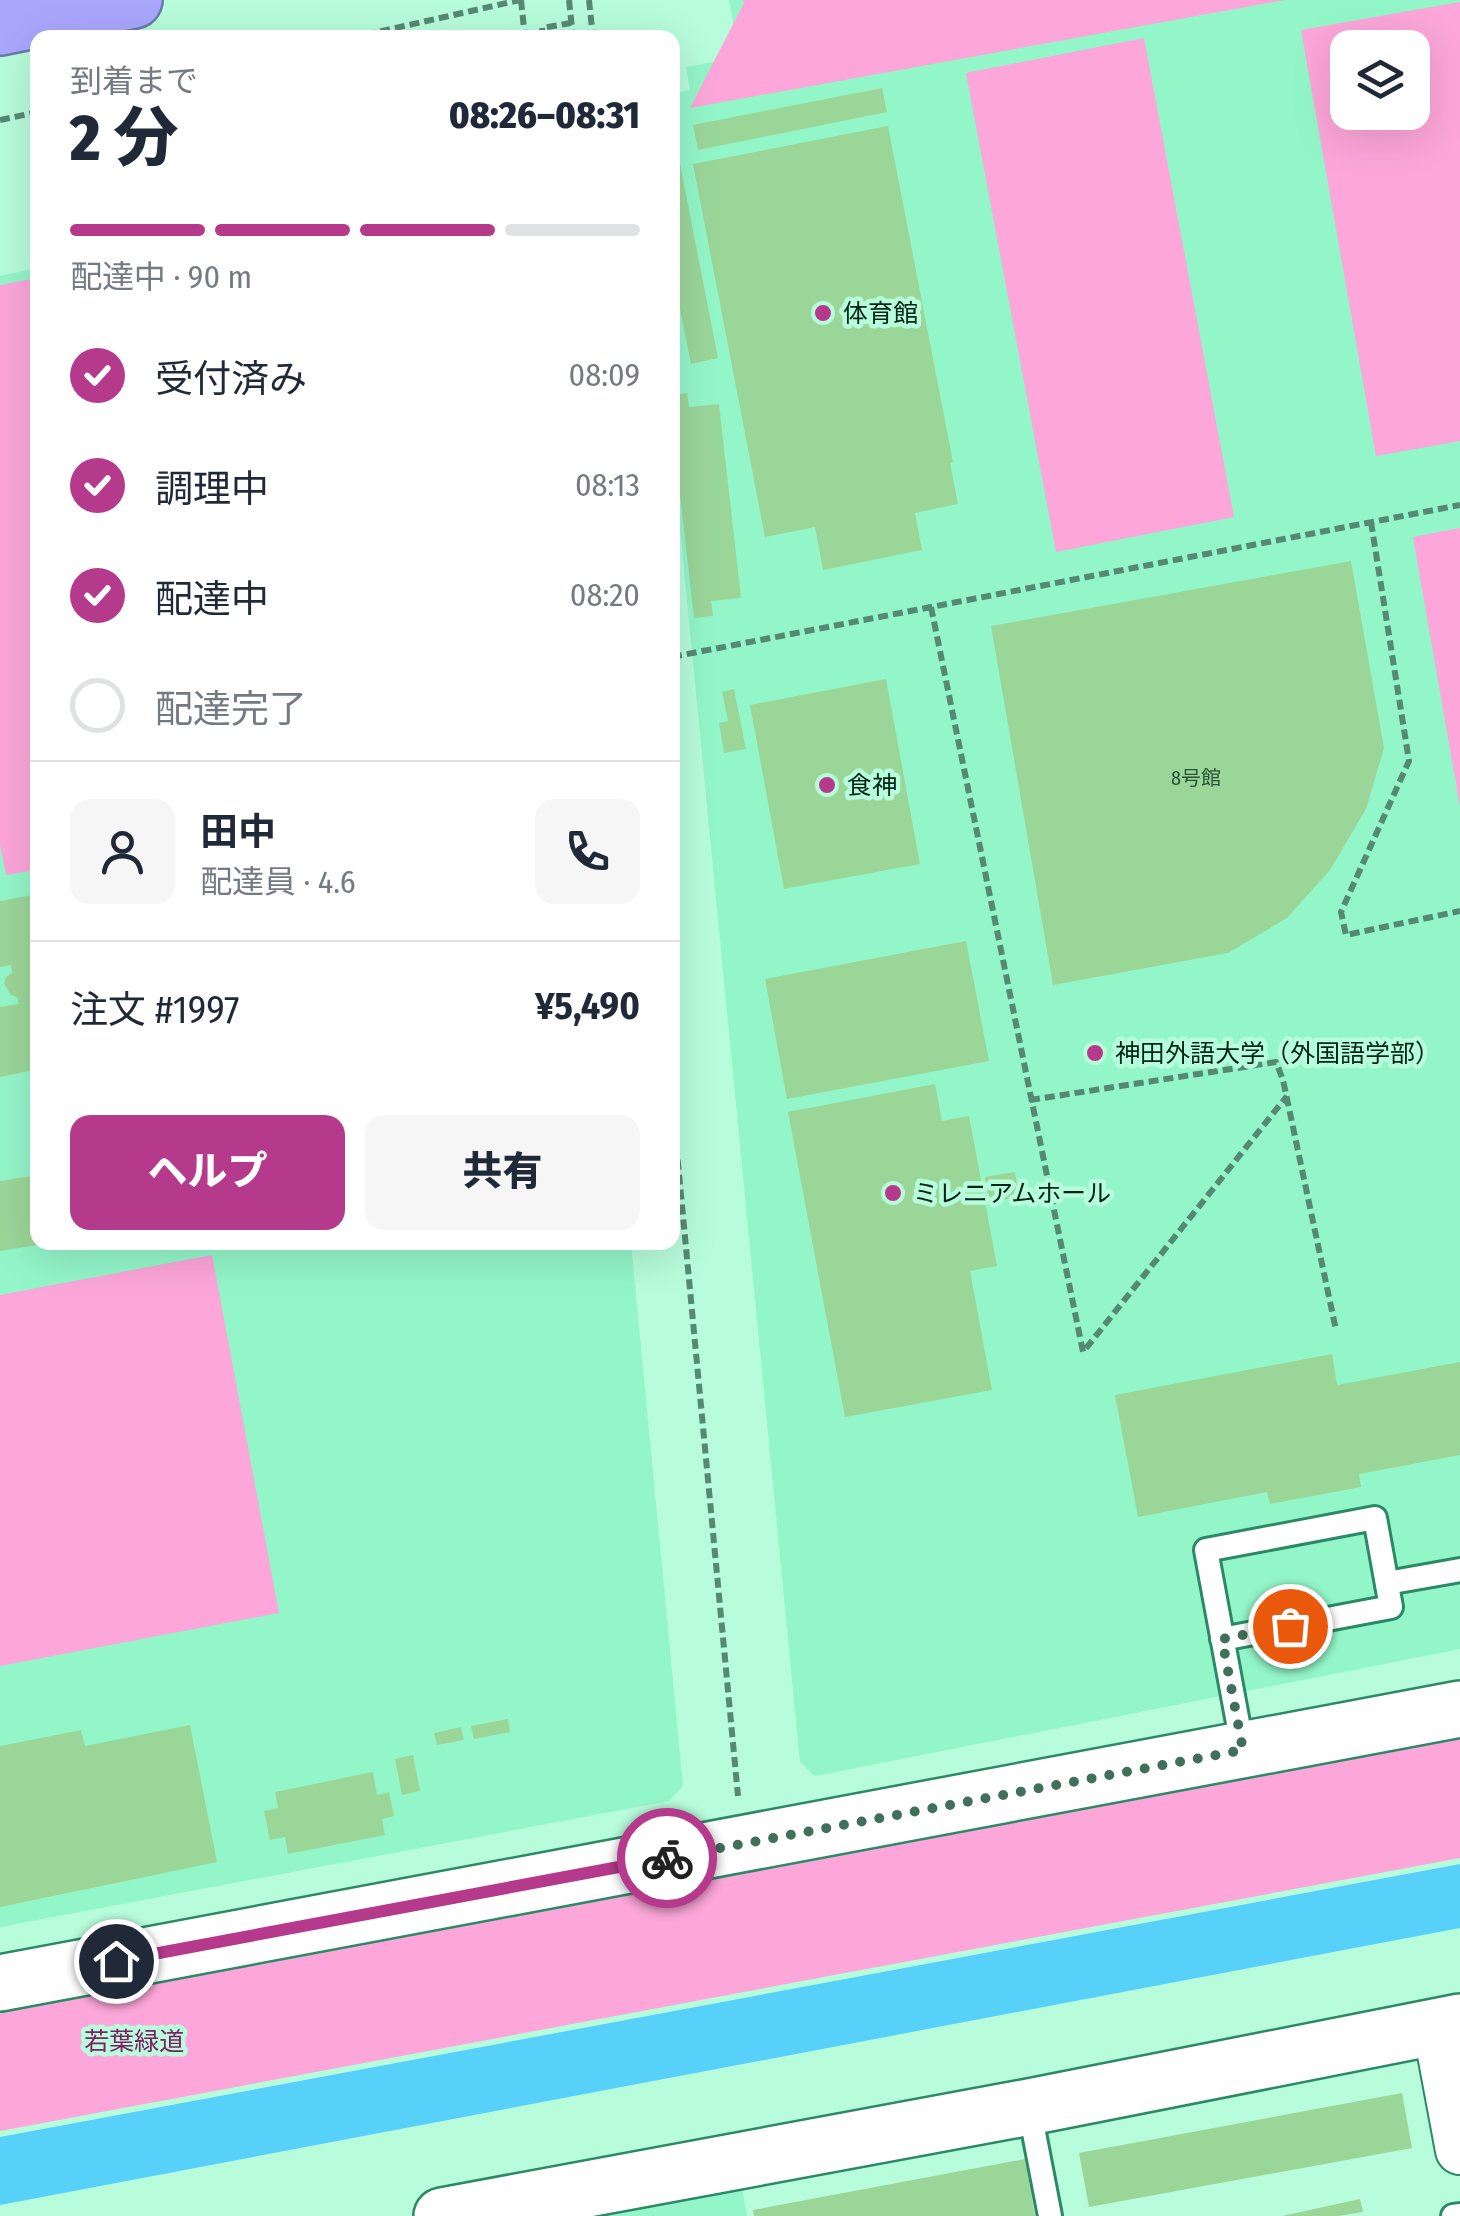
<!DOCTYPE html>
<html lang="ja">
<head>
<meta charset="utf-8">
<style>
	body { margin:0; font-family:"Fira Sans Condensed","Noto Sans JP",sans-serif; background:#f6f6f7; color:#1f2937; height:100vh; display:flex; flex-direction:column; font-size:38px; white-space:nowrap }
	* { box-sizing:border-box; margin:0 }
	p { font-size:32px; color:#747a83 }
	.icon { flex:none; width:55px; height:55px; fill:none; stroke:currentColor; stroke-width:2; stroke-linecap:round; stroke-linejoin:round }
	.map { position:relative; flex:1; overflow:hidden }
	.panel { position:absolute; left:30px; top:30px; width:650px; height:1220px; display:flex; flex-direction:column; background:#fff; border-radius:20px; box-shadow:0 10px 40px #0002 }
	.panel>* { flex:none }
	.buttons { position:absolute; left:1330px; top:30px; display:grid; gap:20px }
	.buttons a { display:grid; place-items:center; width:100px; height:100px; border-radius:20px; background:#fff; box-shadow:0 10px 40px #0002; font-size:50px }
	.pin { position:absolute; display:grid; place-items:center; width:85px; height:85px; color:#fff; margin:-42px; border:5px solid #fff; border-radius:50%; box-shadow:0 2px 10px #0007 }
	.courier { position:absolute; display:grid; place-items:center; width:100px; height:100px; margin:-50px; border:8px solid #b53a8c; border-radius:50%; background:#fff; color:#222; box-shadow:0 2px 12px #0007 }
	.overview em { font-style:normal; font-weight:800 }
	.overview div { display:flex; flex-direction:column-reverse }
	.overview { display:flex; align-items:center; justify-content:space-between; height:170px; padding:0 40px }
	h1 { font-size:65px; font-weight:800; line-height:75px }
	.bar { display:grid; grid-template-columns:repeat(4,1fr); gap:15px 10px; align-content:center; height:120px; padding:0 40px }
	.bar i { height:12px; border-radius:8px; background:#e0e1e3 }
	.bar .current { background:#b53a8c }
	.bar p { grid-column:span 4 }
	.line { display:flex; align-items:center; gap:25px; padding:0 40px; border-top:2px solid #e0e1e3 }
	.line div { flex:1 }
	.round { display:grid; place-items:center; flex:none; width:105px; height:105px; border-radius:20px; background:#f6f6f7 }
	ol { padding:0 40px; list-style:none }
	li { display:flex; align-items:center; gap:30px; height:110px }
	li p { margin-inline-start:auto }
	li .icon { padding:10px; border-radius:50%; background:#b53a8c; color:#fff; stroke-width:4 }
	li:last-child { color:#747a83 }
	li i { width:55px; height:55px; border:5px solid #e0e1e3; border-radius:50% }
	.button { display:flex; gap:20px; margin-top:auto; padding:20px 40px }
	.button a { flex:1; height:115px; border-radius:20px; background:#b53a8c; color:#fff; font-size:40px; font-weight:800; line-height:115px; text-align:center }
	.button a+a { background:#f6f6f7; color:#1f2937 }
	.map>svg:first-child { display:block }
</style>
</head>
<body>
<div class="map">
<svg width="1460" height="2216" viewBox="0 0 1460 2216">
	<rect width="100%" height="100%" fill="#b7fcdb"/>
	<g fill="#93f6c9" fill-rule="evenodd">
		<path d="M 729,0 L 1460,0 L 1460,1649 L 815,1776 L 800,1762 L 673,457 L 672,95 L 690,90 L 686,67 L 739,57 ZM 1348,48 L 1412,48 L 1412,112 L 1348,112 Z"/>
		<path d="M 37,268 L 38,1242 L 631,1243 L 683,1786 L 669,1801 L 0,1927 L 0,276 Z"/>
		<path d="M 742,2187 L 747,2216 L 589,2216 Z"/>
	</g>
	<g fill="#fca6d9" fill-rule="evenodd">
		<path d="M 742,0 L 1285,0 L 690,108 L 744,3 Z"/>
		<path d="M 1460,2 L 1460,441 L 1376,456 L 1301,30 ZM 1348,48 L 1412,48 L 1412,112 L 1348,112 Z"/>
		<path d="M 1144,38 L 1234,517 L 1056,552 L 966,73 Z"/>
		<path d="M 37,278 L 37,870 L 6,875 L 0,845 L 0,285 Z"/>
		<path d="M 1460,528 L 1460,807 L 1413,537 Z"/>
		<path d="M 212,1255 L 279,1613 L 0,1666 L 0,1295 Z"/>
		<path d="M 1460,1729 L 1460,1858 L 0,2131 L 0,2001 Z"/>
	</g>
	<path fill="#57d1fa" d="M 1460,1864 L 1460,1928 L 0,2205 L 0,2137 Z"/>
	<g fill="#9bd699">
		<path d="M 882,88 L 887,112 L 698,150 L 693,125 Z"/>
		<path d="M 888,126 L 953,462 L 950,463 L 958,504 L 915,513 L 922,550 L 823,570 L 815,527 L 765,537 L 693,164 Z"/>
		<path d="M 678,154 L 718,358 L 691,364 L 672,269 L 672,156 Z"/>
		<path d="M 687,393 L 689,407 L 719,404 L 741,598 L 711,601 L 713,616 L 694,618 L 672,423 L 672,395 Z"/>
		<path d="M 1351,561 L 1384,748 L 1366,809 L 1330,870 L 1287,918 L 1228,953 L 1053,985 L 991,626 Z"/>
		<path d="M 886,679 L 920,864 L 784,889 L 750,705 Z"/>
		<path d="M 734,689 L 746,749 L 724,753 L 719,723 L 728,721 L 722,692 Z"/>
		<path d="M 38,894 L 38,1069 L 0,1077 L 0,1007 L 19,1004 L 17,997 L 11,995 L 4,984 L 6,977 L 12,973 L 11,965 L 0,967 L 0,901 Z"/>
		<path d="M 966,941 L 989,1061 L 787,1099 L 765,979 Z"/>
		<path d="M 935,1084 L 942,1121 L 969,1116 L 997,1266 L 970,1271 L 992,1390 L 845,1417 L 788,1112 Z"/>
		<path d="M 1015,1172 L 1019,1197 L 990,1202 L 985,1177 Z"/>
		<path d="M 38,1175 L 38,1245 L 0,1251 L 0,1181 Z"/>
		<path d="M 1332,1354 L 1337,1385 L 1460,1362 L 1460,1455 L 1359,1474 L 1361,1487 L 1270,1504 L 1267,1492 L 1138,1517 L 1115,1395 Z"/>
		<path d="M 508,1719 L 510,1732 L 474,1739 L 471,1726 Z"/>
		<path d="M 190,1725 L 217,1862 L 0,1907 L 0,1746 L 81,1730 L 85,1746 Z"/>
		<path d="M 461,1727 L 464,1740 L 437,1745 L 434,1733 Z"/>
		<path d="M 413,1755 L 420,1791 L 402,1795 L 395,1759 Z"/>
		<path d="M 373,1772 L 377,1795 L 389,1792 L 394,1816 L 382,1819 L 385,1835 L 288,1854 L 285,1837 L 270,1840 L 264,1811 L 278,1808 L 275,1792 Z"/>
		<path d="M 1402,2093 L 1412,2148 L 1089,2207 L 1079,2153 Z"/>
		<path d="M 1025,2159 L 1035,2216 L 754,2216 L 753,2210 Z"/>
		<path d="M 1360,2199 L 1363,2212 L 1338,2216 L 1282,2216 Z"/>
	</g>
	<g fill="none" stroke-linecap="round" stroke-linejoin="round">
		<defs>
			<g id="lane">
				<path d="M 1387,1583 L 1460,1570"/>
				<path d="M 1222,1639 L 1391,1607 L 1375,1518 L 1206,1550 C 1218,1617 1231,1683 1243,1750"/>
				<path d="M 1029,2107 L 1050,2216"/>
				<path d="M 1453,2216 L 1460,2215"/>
			</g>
			<path id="street" d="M 1437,2027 L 1460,2150"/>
			<g id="secondary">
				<path d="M 0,1983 L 1460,1709"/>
				<path d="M 442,2216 L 1029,2107 L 1460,2022"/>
			</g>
			<path id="highway" d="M 0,27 L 134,0"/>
		</defs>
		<use href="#lane" stroke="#2c8965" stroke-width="28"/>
		<use href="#street" stroke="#2c8965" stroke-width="52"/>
		<use href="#secondary" stroke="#2c8965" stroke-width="60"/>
		<use href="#highway" stroke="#6d79ac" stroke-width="60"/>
		<g stroke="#558972" stroke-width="6" stroke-dasharray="10 5" stroke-linecap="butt">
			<path d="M 521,0 L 525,38"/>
			<path d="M 569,0 L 573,38"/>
			<path d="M 589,0 L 593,38"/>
			<path d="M 351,38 L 520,0"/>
			<path d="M 543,38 L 542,28 L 571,23"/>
			<path d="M 0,120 L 38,112"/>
			<path d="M 1371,522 L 1409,761 L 1341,912 L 1346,935 L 1460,911"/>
			<path d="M 931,607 L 1083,1352 L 1287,1096"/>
			<path d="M 672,657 L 1460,505"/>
			<path d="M 672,1100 L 738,1796"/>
			<path d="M 1030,1100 L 1276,1062 L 1283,1080 L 1336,1330"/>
		</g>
		<use href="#lane" stroke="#fff" stroke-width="22"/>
		<use href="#street" stroke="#fff" stroke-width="48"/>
		<use href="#secondary" stroke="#fff" stroke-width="55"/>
		<use href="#highway" stroke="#a8a7fc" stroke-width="55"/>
	</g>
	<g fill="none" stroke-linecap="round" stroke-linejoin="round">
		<path stroke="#40705b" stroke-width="10" stroke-dasharray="0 18" d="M 667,1858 L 1243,1750 L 1222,1639 L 1290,1626"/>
		<path stroke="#b53a8c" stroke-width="12" d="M 116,1961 L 667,1858"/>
	</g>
	<g fill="#b53a8c" stroke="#b7fcdb" stroke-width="4">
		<circle cx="823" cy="313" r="10"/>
		<circle cx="827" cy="785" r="10"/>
		<circle cx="1095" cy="1053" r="10"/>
		<circle cx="893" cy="1193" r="10"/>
	</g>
	<g text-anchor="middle" stroke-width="9" stroke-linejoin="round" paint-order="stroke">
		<g font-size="20" fill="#275037">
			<text x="1196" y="785">8号館</text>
		</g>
		<g font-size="25" fill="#002416" stroke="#b7fcdb" text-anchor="start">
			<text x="843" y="322">体育館</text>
			<text x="847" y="794">食神</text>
			<text x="1115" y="1062">神田外語大学（外国語学部）</text>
			<text x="913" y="1202">ミレニアムホール</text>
		</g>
		<g font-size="25" fill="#821e62" stroke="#b7fcdb">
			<text x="134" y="2050">若葉緑道</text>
		</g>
	</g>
</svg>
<div class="buttons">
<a><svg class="icon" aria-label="layers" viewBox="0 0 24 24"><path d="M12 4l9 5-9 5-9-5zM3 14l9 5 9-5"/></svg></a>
</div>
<div class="pin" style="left:1290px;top:1626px;background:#ea580c"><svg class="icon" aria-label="bag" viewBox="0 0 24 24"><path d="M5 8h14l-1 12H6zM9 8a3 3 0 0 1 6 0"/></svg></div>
<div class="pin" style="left:116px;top:1961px;background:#1f2937"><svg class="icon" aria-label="home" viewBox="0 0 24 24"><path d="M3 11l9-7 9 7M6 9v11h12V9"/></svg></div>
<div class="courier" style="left:667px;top:1858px"><svg class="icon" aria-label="bike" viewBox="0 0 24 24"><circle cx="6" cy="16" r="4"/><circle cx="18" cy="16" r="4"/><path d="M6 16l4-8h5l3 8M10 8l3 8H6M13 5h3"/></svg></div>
<section class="panel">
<div class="overview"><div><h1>2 分</h1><p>到着まで</p></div><em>08:26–08:31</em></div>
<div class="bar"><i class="current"></i><i class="current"></i><i class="current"></i><i></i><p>配達中 · 90 m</p></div>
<ol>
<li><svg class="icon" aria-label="check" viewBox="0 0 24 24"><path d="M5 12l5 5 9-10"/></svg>受付済み<p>08:09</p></li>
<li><svg class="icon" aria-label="check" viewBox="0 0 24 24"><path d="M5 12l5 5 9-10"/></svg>調理中<p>08:13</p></li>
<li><svg class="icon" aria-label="check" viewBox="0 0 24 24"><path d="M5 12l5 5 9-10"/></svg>配達中<p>08:20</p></li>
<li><i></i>配達完了</li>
</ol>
<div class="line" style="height:180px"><a class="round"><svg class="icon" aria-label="person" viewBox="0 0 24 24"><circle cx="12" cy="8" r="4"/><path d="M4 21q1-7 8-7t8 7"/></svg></a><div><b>田中</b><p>配達員 · 4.6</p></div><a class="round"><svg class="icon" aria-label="phone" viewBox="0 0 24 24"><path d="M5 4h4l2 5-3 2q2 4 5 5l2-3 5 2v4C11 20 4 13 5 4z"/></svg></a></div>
<div class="line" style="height:130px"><div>注文 #1997</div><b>¥5,490</b></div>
<div class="button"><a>ヘルプ</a><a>共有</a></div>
</section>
</div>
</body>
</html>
